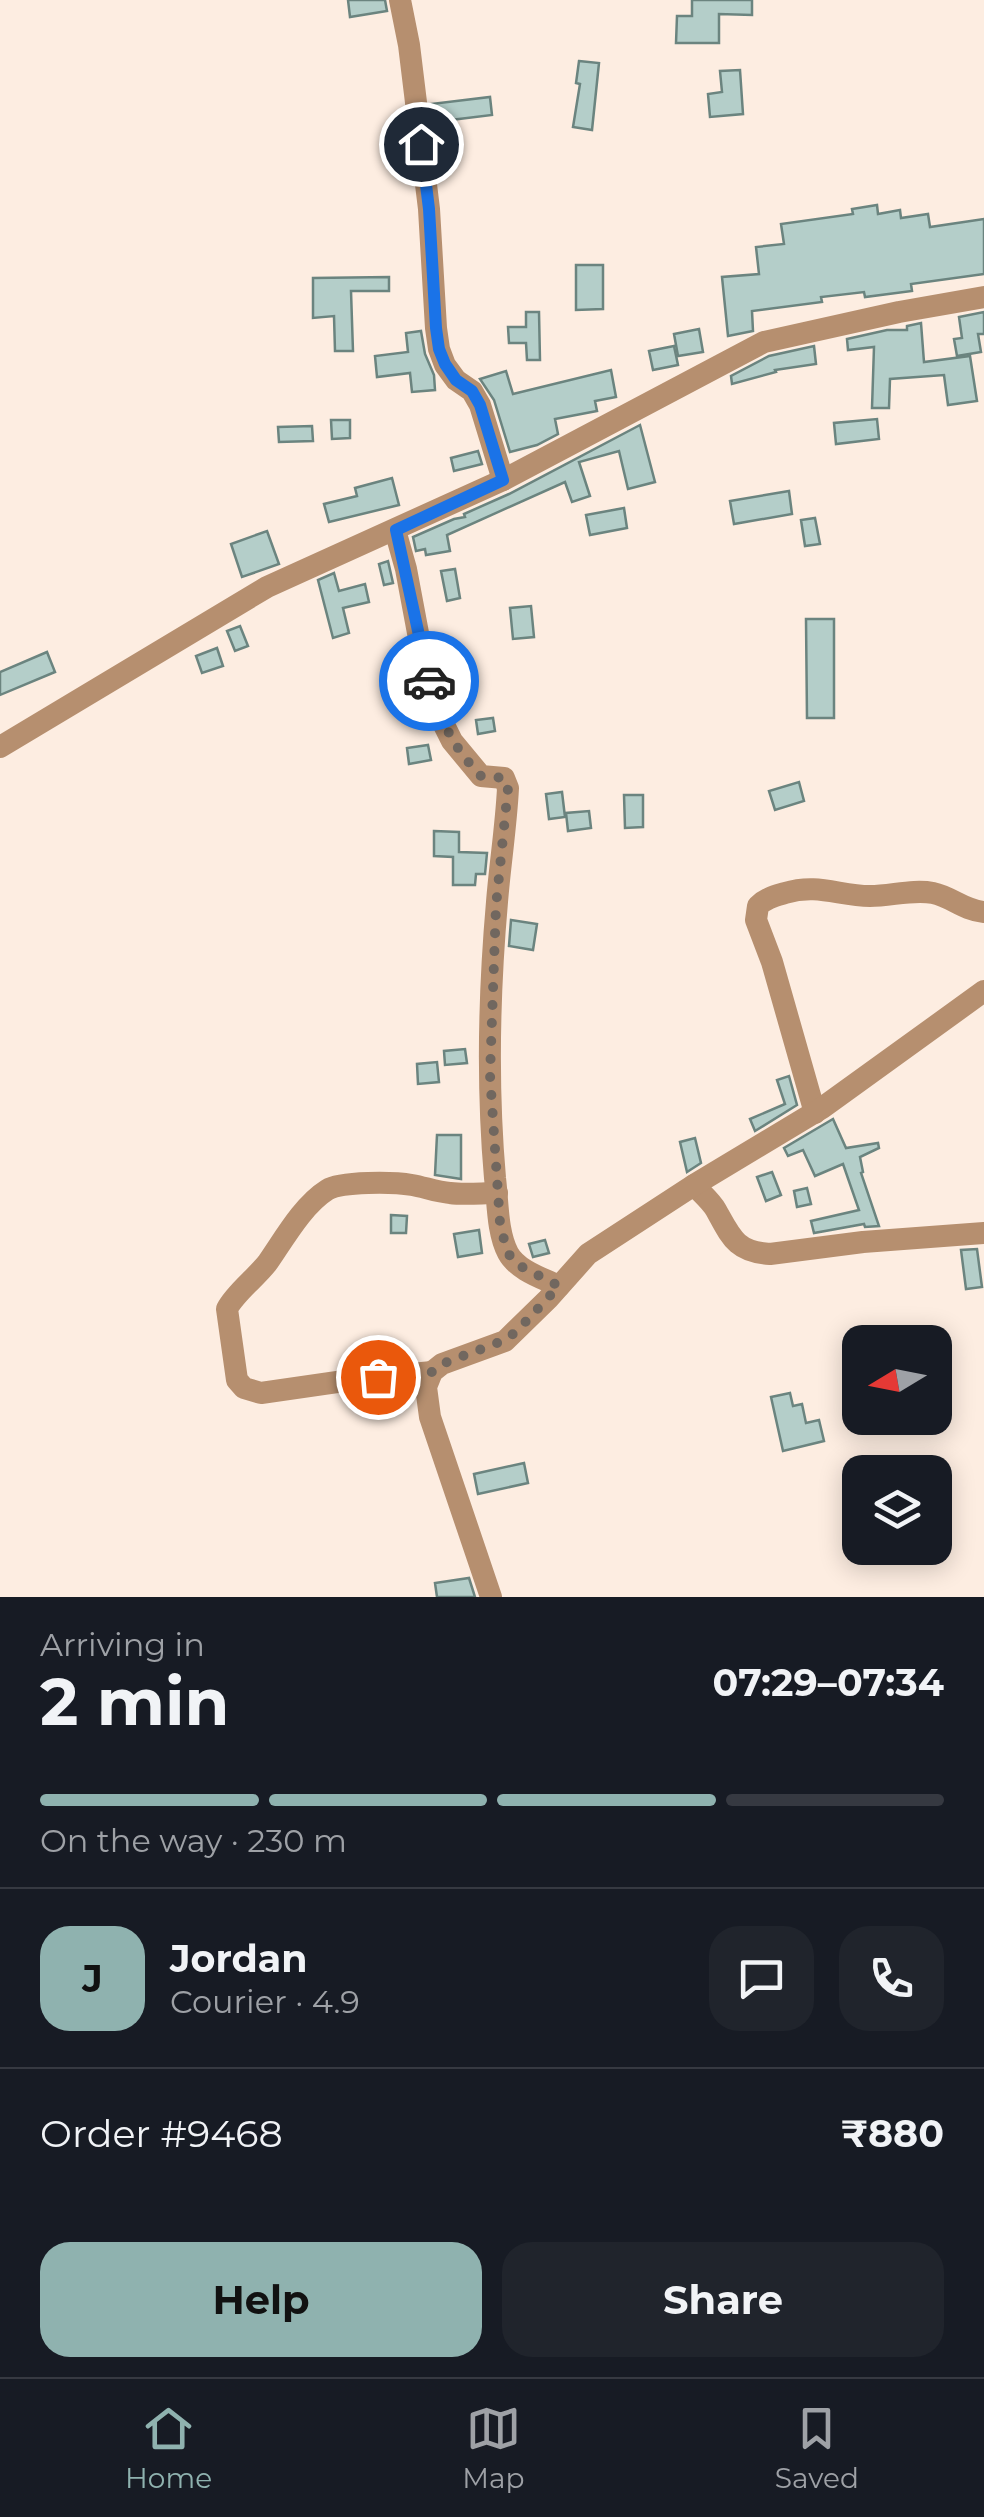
<!DOCTYPE html>
<html lang="en">
<head>
<meta charset="utf-8">
<style>
	body { margin:0; font-family:Montserrat,sans-serif; background:#20242c; color:#f1f3f6; height:100vh; display:flex; flex-direction:column; font-size:38px; white-space:nowrap }
	* { box-sizing:border-box; margin:0 }
	p { font-size:32px; color:#9ea1a6 }
	.icon { flex:none; width:55px; height:55px; fill:none; stroke:currentColor; stroke-width:2; stroke-linecap:round; stroke-linejoin:round }
	.map { position:relative; height:1597px; overflow:hidden }
	.drawer { display:flex; flex-direction:column; background:#171b24; flex:1 }
	.drawer>* { flex:none }
	.needle { width:65px; rotate:260deg }
	.fabs { position:absolute; left:842px; top:1325px; display:grid; gap:20px }
	.fabs a { display:grid; place-items:center; width:110px; height:110px; border-radius:20px; background:#171b24; box-shadow:0 5px 25px #0003; font-size:50px }
	.pin { position:absolute; display:grid; place-items:center; width:85px; height:85px; color:#fff; margin:-42px; border:5px solid #fff; border-radius:50%; box-shadow:0 2px 10px #0007 }
	.courier { position:absolute; display:grid; place-items:center; width:100px; height:100px; margin:-50px; border:8px solid #1a73e8; border-radius:50%; background:#fff; color:#222; box-shadow:0 2px 12px #0007 }
	.summary em { font-style:normal; font-weight:700 }
	.summary div { display:flex; flex-direction:column-reverse }
	.summary { display:flex; align-items:center; justify-content:space-between; height:170px; padding:0 40px }
	h1 { font-size:65px; font-weight:700; line-height:75px }
	.bar { display:grid; grid-template-columns:repeat(4,1fr); gap:15px 10px; align-content:center; height:120px; padding:0 40px }
	.bar i { height:12px; border-radius:8px; background:#363941 }
	.bar .selected { background:#8fb2af }
	.bar p { grid-column:span 4 }
	.line { display:flex; align-items:center; gap:25px; padding:0 40px; border-top:2px solid #363941 }
	.line div { flex:1 }
	.round { display:grid; place-items:center; flex:none; width:105px; height:105px; border-radius:30px; background:#20242c }
	.action { display:flex; gap:20px; margin-top:auto; padding:20px 40px }
	.action a { flex:1; height:115px; border-radius:30px; background:#8fb2af; color:#111; font-size:40px; font-weight:700; line-height:115px; text-align:center }
	.action a+a { background:#20242c; color:#f1f3f6 }
	.tab-bar { display:flex; justify-content:space-around; align-items:center; height:140px; border-top:2px solid #363941; background:#171b24; font-size:28px; color:#9ea1a6 }
	.tab-bar a { display:grid; justify-items:center; gap:5px }
	.tab-bar .selected { color:#8fb2af }
	.map>svg:first-child { display:block }
</style>
</head>
<body>
<div class="map">
<svg width="984" height="1597" viewBox="0 0 984 1597">
	<rect width="100%" height="100%" fill="#fdede1"/>
	<g fill="#b4cec9" stroke="#6b847f" stroke-width="2.5">
		<path d="M 348,0 L 385,0 L 387,11 L 350,17 Z"/>
		<path d="M 692,0 L 752,0 L 752,15 L 719,14 L 719,43 L 676,43 L 677,16 L 692,16 Z"/>
		<path d="M 579,61 L 599,63 L 592,130 L 573,127 L 580,84 L 576,83 Z"/>
		<path d="M 740,70 L 743,114 L 710,117 L 708,94 L 722,92 L 720,71 Z"/>
		<path d="M 490,97 L 492,115 L 434,122 L 431,104 Z"/>
		<path d="M 877,205 L 878,214 L 900,210 L 901,218 L 928,214 L 930,227 L 984,219 L 984,274 L 911,284 L 912,291 L 865,297 L 864,292 L 821,297 L 822,302 L 752,311 L 753,331 L 728,336 L 722,277 L 759,274 L 756,247 L 784,244 L 781,224 L 853,214 L 852,209 Z"/>
		<path d="M 576,265 L 603,265 L 603,309 L 576,310 Z"/>
		<path d="M 389,277 L 389,291 L 351,291 L 353,351 L 335,351 L 334,316 L 313,318 L 313,278 Z"/>
		<path d="M 526,312 L 539,312 L 540,360 L 527,360 L 526,343 L 509,343 L 508,327 L 526,327 Z"/>
		<path d="M 984,312 L 984,334 L 978,334 L 981,352 L 957,356 L 954,339 L 962,338 L 959,317 Z"/>
		<path d="M 921,323 L 924,362 L 970,356 L 977,401 L 948,405 L 944,375 L 890,379 L 889,408 L 872,408 L 874,347 L 848,350 L 847,339 L 887,330 L 907,330 L 907,326 Z"/>
		<path d="M 699,329 L 703,352 L 678,356 L 674,334 Z"/>
		<path d="M 421,331 L 425,354 L 434,375 L 435,390 L 412,392 L 410,373 L 377,377 L 375,356 L 408,352 L 406,333 Z"/>
		<path d="M 674,346 L 678,365 L 653,370 L 649,351 Z"/>
		<path d="M 814,346 L 816,364 L 775,370 L 776,372 L 732,384 L 731,376 L 769,356 Z"/>
		<path d="M 611,370 L 616,397 L 595,401 L 597,411 L 555,419 L 558,434 L 537,445 L 510,452 L 494,400 L 480,379 L 506,371 L 513,394 Z"/>
		<path d="M 877,419 L 879,439 L 836,444 L 834,423 Z"/>
		<path d="M 331,420 L 350,420 L 350,438 L 332,439 Z"/>
		<path d="M 640,425 L 655,482 L 628,489 L 619,451 L 579,462 L 590,496 L 572,502 L 565,482 L 447,535 L 450,551 L 426,555 L 425,549 L 416,551 L 413,537 L 454,519 L 465,517 L 464,514 L 509,494 Z"/>
		<path d="M 312,426 L 313,441 L 279,442 L 278,427 Z"/>
		<path d="M 478,451 L 482,464 L 454,471 L 451,458 Z"/>
		<path d="M 392,478 L 399,505 L 329,522 L 324,504 L 357,496 L 355,488 Z"/>
		<path d="M 789,491 L 792,514 L 734,524 L 730,501 Z"/>
		<path d="M 624,508 L 627,528 L 590,535 L 586,515 Z"/>
		<path d="M 815,518 L 820,544 L 805,546 L 801,520 Z"/>
		<path d="M 267,531 L 279,564 L 242,577 L 231,544 Z"/>
		<path d="M 388,561 L 393,583 L 384,585 L 379,564 Z"/>
		<path d="M 455,569 L 460,598 L 447,601 L 441,571 Z"/>
		<path d="M 334,573 L 339,591 L 365,584 L 369,602 L 343,608 L 349,633 L 333,638 L 318,580 Z"/>
		<path d="M 531,606 L 534,637 L 513,639 L 510,608 Z"/>
		<path d="M 806,619 L 834,619 L 834,718 L 807,718 Z"/>
		<path d="M 240,626 L 248,646 L 235,651 L 227,631 Z"/>
		<path d="M 217,648 L 223,666 L 202,673 L 196,656 Z"/>
		<path d="M 47,652 L 55,672 L 0,695 L 0,672 Z"/>
		<path d="M 493,718 L 495,731 L 478,734 L 476,720 Z"/>
		<path d="M 428,745 L 431,760 L 409,764 L 407,748 Z"/>
		<path d="M 799,782 L 804,801 L 775,810 L 769,791 Z"/>
		<path d="M 562,792 L 565,817 L 549,819 L 546,794 Z"/>
		<path d="M 624,795 L 643,795 L 643,827 L 625,828 Z"/>
		<path d="M 589,811 L 591,828 L 568,831 L 566,813 Z"/>
		<path d="M 434,831 L 459,832 L 459,852 L 487,853 L 485,874 L 476,874 L 475,885 L 453,885 L 453,857 L 434,856 Z"/>
		<path d="M 511,920 L 537,924 L 533,950 L 509,946 Z"/>
		<path d="M 465,1049 L 467,1063 L 445,1065 L 444,1051 Z"/>
		<path d="M 437,1062 L 439,1082 L 418,1084 L 417,1064 Z"/>
		<path d="M 789,1076 L 797,1105 L 755,1131 L 750,1119 L 785,1104 L 777,1080 Z"/>
		<path d="M 833,1119 L 846,1148 L 878,1143 L 879,1148 L 860,1157 L 863,1172 L 861,1173 L 879,1226 L 865,1227 L 864,1224 L 814,1233 L 811,1221 L 859,1210 L 843,1164 L 815,1176 L 803,1150 L 788,1156 L 784,1148 Z"/>
		<path d="M 437,1135 L 461,1135 L 461,1179 L 435,1175 Z"/>
		<path d="M 695,1138 L 701,1163 L 687,1172 L 680,1142 Z"/>
		<path d="M 772,1172 L 781,1195 L 766,1201 L 757,1177 Z"/>
		<path d="M 807,1188 L 811,1204 L 797,1207 L 794,1191 Z"/>
		<path d="M 391,1215 L 407,1216 L 406,1233 L 391,1233 Z"/>
		<path d="M 479,1230 L 482,1253 L 458,1257 L 454,1234 Z"/>
		<path d="M 545,1240 L 549,1253 L 533,1257 L 529,1244 Z"/>
		<path d="M 977,1249 L 982,1287 L 966,1289 L 961,1250 Z"/>
		<path d="M 790,1393 L 793,1406 L 802,1404 L 806,1423 L 819,1420 L 824,1441 L 783,1451 L 771,1397 Z"/>
		<path d="M 524,1463 L 528,1483 L 478,1494 L 474,1474 Z"/>
		<path d="M 469,1578 L 475,1597 L 437,1597 L 435,1583 Z"/>
	</g>
	<g fill="none" stroke-linecap="round" stroke-linejoin="round">
		<g stroke="#b68f6f" stroke-width="22">
			<path d="M 400,0 L 409,45 L 429,209 L 436,328 L 439,349 L 445,365 L 456,380 L 472,391 L 480,405 L 503,480"/>
			<path d="M 395,530 L 406,569 L 421,649 L 441,719 L 452,741 L 481,776 L 504,778 L 508,788 C 506,827 500,864 497,902 C 489,993 487,1087 495,1178 C 498,1202 497,1232 508,1253 C 517,1270 542,1278 559,1286"/>
			<path d="M 0,747 L 267,587 L 503,480 L 764,342 L 899,312 L 984,297"/>
			<path d="M 815,1113 L 772,962 L 756,920 L 758,906 C 766,898 775,896 785,893 C 818,883 839,896 870,896 C 891,896 913,889 933,893 C 952,897 963,910 984,912"/>
			<path d="M 694,1185 C 701,1193 711,1201 716,1210 C 731,1237 736,1252 770,1254 L 863,1242 L 984,1233"/>
			<path d="M 432,1372 L 351,1380 L 261,1393 L 244,1388 L 237,1380 L 227,1309 C 235,1293 256,1278 268,1262 C 284,1239 303,1205 327,1190 C 341,1181 394,1182 412,1185 C 424,1187 437,1192 450,1193 C 465,1195 482,1193 497,1193"/>
			<path d="M 491,1597 L 430,1417 L 426,1387 L 432,1372 L 442,1364 L 505,1341 L 548,1299 L 588,1254 L 694,1185 L 822,1108 L 984,991"/>
		</g>
	</g>
	<g fill="none" stroke-linecap="round" stroke-linejoin="round">
		<path stroke="#71675f" stroke-width="10" stroke-dasharray="0 18" d="M 378,1377 L 432,1372 L 442,1364 L 505,1340 L 517,1331 L 559,1286 L 522,1267 L 511,1258 L 506,1248 L 500,1223 L 490,1075 L 496,906 L 508,788 L 504,778 L 481,776 C 451,745 442,722 429,681"/>
		<path stroke="#1a73e8" stroke-width="12" d="M 421,144 L 429,209 L 436,328 L 439,349 L 445,364 L 456,380 L 472,391 L 480,405 L 503,480 L 396,530 L 429,681"/>
	</g>
</svg>
<div class="fabs">
<a><svg class="needle" viewBox="-14 -14 28 28"><path d="M0-13l5 13h-10z" fill="#e53935"/><path d="M0 13l5-13h-10z" fill="#9ea1a6"/></svg></a>
<a><svg class="icon" aria-label="layers" viewBox="0 0 24 24"><path d="M12 4l9 5-9 5-9-5zM3 14l9 5 9-5"/></svg></a>
</div>
<div class="pin" style="left:378px;top:1377px;background:#ea580c"><svg class="icon" aria-label="bag" viewBox="0 0 24 24"><path d="M5 8h14l-1 12H6zM9 8a3 3 0 0 1 6 0"/></svg></div>
<div class="pin" style="left:421px;top:144px;background:#1f2937"><svg class="icon" aria-label="home" viewBox="0 0 24 24"><path d="M3 11l9-7 9 7M6 9v11h12V9"/></svg></div>
<div class="courier" style="left:429px;top:681px"><svg class="icon" aria-label="car" viewBox="0 0 24 24"><path d="M5 17H2v-5l4-1 3-4h7l3 4 3 1v5h-3M9 17h6M6 11h13"/><circle cx="7" cy="17" r="2"/><circle cx="17" cy="17" r="2"/></svg></div>
</div>
<section class="drawer">
<div class="summary"><div><h1>2 min</h1><p>Arriving in</p></div><em>07:29–07:34</em></div>
<div class="bar"><i class="selected"></i><i class="selected"></i><i class="selected"></i><i></i><p>On the way · 230 m</p></div>
<div class="line" style="height:180px"><b class="round" style="background:#8fb2af;color:#111">J</b><div><b>Jordan</b><p>Courier · 4.9</p></div><a class="round"><svg class="icon" aria-label="chat" viewBox="0 0 24 24"><path d="M4 5h16v11H9l-5 4z"/></svg></a><a class="round"><svg class="icon" aria-label="phone" viewBox="0 0 24 24"><path d="M5 4h4l2 5-3 2q2 4 5 5l2-3 5 2v4C11 20 4 13 5 4z"/></svg></a></div>
<div class="line" style="height:130px"><div>Order #9468</div><b>₹880</b></div>
<div class="action"><a>Help</a><a>Share</a></div>
</section>
<nav class="tab-bar">
<a class="selected"><svg class="icon" aria-label="home" viewBox="0 0 24 24"><path d="M3 11l9-7 9 7M6 9v11h12V9"/></svg>Home</a>
<a><svg class="icon" aria-label="map" viewBox="0 0 24 24"><path d="M3 6l6-2 6 2 6-2v14l-6 2-6-2-6 2zM9 4v14M15 6v14"/></svg>Map</a>
<a><svg class="icon" aria-label="saved" viewBox="0 0 24 24"><path d="M7 4h10v16l-5-4-5 4z"/></svg>Saved</a>
</nav>
</body>
</html>
